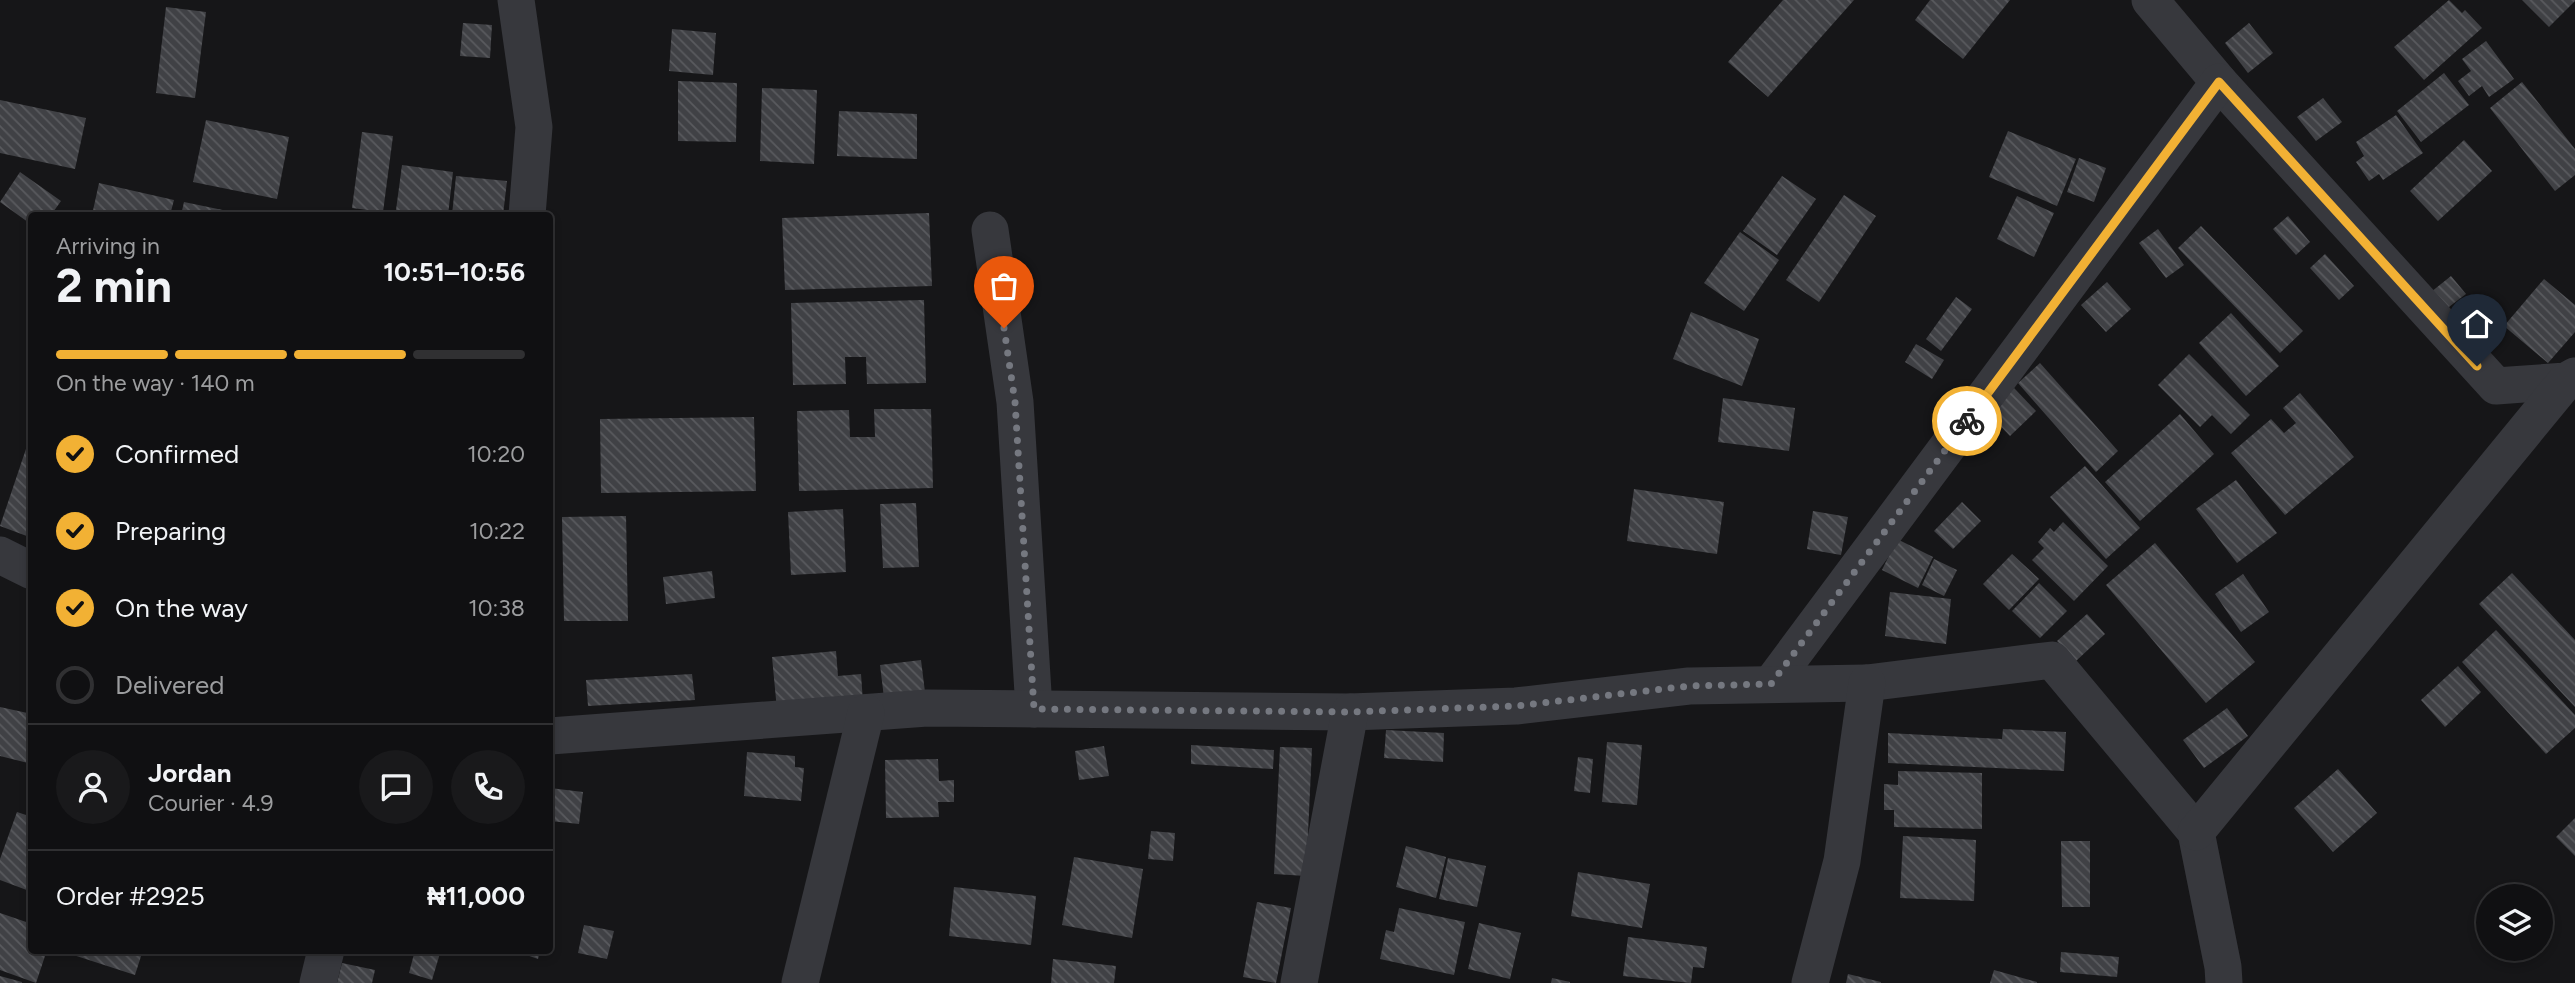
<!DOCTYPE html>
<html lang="en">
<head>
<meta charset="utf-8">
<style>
	body { margin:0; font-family:Figtree,sans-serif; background:#19191b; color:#f1f3f6; height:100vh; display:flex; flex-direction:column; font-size:26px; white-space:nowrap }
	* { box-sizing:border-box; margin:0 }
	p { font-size:23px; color:#9c9d9f }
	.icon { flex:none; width:38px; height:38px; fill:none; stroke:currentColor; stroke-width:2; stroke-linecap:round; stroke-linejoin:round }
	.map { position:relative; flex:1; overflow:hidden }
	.sheet { position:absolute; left:28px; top:212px; width:525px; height:742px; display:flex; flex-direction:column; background:#101012; border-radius:7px; box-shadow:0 4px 10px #0003,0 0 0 2px #303032 }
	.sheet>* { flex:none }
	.controls { position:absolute; left:2476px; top:884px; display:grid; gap:14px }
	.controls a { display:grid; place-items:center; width:77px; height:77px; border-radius:50%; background:#101012; box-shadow:0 4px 10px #0003,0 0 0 2px #303032; font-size:35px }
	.pin { position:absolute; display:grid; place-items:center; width:60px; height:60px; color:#fff; margin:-72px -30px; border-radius:50% 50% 50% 0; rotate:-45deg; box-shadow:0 0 7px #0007 }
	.pin .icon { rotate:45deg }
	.courier { position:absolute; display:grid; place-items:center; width:70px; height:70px; margin:-35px; border:5px solid #f2b134; border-radius:50%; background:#fff; color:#222; box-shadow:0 2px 9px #0007 }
	.overview em { font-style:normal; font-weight:700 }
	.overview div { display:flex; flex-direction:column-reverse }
	.overview { display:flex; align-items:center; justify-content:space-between; height:119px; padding:0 28px }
	h1 { font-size:46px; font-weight:700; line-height:52px }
	.bar { display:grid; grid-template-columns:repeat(4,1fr); gap:10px 7px; align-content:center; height:84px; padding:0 28px }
	.bar i { height:9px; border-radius:5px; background:#303032 }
	.bar .current { background:#f2b134 }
	.bar p { grid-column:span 4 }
	.line { display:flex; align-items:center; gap:18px; padding:0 28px; border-top:2px solid #303032 }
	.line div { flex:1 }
	.round { display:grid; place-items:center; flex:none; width:74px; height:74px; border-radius:37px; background:#19191b }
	ol { padding:0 28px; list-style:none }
	li { display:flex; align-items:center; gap:21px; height:77px }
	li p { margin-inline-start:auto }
	li .icon { padding:7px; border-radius:50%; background:#f2b134; color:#111; stroke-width:4 }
	li:last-child { color:#9c9d9f }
	li i { width:38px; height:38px; border:4px solid #303032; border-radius:50% }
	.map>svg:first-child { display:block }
</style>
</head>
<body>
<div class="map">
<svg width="2575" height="983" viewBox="0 0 2575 983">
	<defs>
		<pattern id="building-back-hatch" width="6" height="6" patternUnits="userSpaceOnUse" patternTransform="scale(1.75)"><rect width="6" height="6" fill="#404145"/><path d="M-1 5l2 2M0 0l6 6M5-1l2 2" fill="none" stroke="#595a5e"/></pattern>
	</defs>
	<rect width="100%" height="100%" fill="#161618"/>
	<g fill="url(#building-back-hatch)">
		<path d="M 1783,0 L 1854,0 L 1768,97 L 1728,62 Z"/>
		<path d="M 1930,0 L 2010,0 L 1963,59 L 1915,20 Z"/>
		<path d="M 2449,0 L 2462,13 L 2465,10 L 2482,28 L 2424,80 L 2394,47 Z"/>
		<path d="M 2522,0 L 2575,0 L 2575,1 L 2549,27 Z"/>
		<path d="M 166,7 L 206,12 L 195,98 L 156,93 Z"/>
		<path d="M 463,23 L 492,25 L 490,58 L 460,56 Z"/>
		<path d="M 2249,23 L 2273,53 L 2248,73 L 2225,43 Z"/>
		<path d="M 672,29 L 716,33 L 713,75 L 669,71 Z"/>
		<path d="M 2486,41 L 2514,79 L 2489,97 L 2482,86 L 2469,96 L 2458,81 L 2471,71 L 2462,59 Z"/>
		<path d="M 2444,73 L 2469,105 L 2421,142 L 2397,111 Z"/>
		<path d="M 678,81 L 737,83 L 736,142 L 678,141 Z"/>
		<path d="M 2522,82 L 2575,149 L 2575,175 L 2555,191 L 2490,108 Z"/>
		<path d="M 762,88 L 817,90 L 814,164 L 760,161 Z"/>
		<path d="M 2323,98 L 2342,122 L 2316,141 L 2297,117 Z"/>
		<path d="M 0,100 L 86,118 L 75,169 L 0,153 Z"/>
		<path d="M 839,111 L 917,114 L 917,159 L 837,156 Z"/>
		<path d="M 2396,115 L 2423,153 L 2383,180 L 2379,174 L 2369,181 L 2356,162 L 2364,156 L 2356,142 Z"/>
		<path d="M 206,120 L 289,137 L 277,199 L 193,182 Z"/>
		<path d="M 2008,131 L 2076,159 L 2057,206 L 1989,177 Z"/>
		<path d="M 362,132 L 393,136 L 383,212 L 352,208 Z"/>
		<path d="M 2464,140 L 2492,171 L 2438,221 L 2410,191 Z"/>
		<path d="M 2079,158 L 2106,168 L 2094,202 L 2067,192 Z"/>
		<path d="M 402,165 L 453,172 L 448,215 L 396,210 Z"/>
		<path d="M 20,172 L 61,201 L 51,215 L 32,215 L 32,225 L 0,202 Z"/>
		<path d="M 456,176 L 507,181 L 503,215 L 452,215 Z"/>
		<path d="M 1782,176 L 1816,199 L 1777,255 L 1743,231 Z"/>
		<path d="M 99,183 L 174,200 L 170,215 L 92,215 Z"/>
		<path d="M 1844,195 L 1876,216 L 1819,302 L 1786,280 Z"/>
		<path d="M 2017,196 L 2054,213 L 2034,257 L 1997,239 Z"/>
		<path d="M 184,202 L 242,214 L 242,215 L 181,215 Z"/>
		<path d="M 929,213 L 932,286 L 785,290 L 782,218 Z"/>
		<path d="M 2288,216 L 2310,242 L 2296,255 L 2273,229 Z"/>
		<path d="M 2201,226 L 2303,331 L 2280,353 L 2178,248 Z"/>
		<path d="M 2158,229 L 2184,265 L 2166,278 L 2139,243 Z"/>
		<path d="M 1740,232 L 1779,260 L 1744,311 L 1704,283 Z"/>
		<path d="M 2325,254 L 2354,286 L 2339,300 L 2310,268 Z"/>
		<path d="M 2451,276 L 2466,294 L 2445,310 L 2431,292 Z"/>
		<path d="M 2544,279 L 2575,305 L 2575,332 L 2548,363 L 2504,326 Z"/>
		<path d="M 2107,282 L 2131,309 L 2106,332 L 2081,305 Z"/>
		<path d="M 1956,297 L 1972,309 L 1941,351 L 1926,339 Z"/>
		<path d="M 924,300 L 926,383 L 867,384 L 866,357 L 845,357 L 846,384 L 793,385 L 791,303 Z"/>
		<path d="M 1691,312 L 1759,339 L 1742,386 L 1673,359 Z"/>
		<path d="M 2231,313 L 2279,366 L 2246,396 L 2199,343 Z"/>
		<path d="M 1916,344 L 1944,360 L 1932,379 L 1905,362 Z"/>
		<path d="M 2189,354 L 2250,415 L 2231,434 L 2212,415 L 2200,427 L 2158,385 Z"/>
		<path d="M 2040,363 L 2118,451 L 2096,472 L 2018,383 Z"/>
		<path d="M 2014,388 L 2036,411 L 2010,436 L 1988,413 Z"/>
		<path d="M 2300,393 L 2354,457 L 2285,515 L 2231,453 L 2271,419 L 2284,433 L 2296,423 L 2283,408 Z"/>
		<path d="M 1723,398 L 1795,408 L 1789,451 L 1718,442 Z"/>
		<path d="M 874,409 L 931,409 L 933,488 L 799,491 L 797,411 L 849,410 L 850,437 L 875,437 Z"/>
		<path d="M 2180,414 L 2214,454 L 2140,521 L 2105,482 Z"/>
		<path d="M 754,417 L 756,491 L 601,493 L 600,419 Z"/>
		<path d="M 29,440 L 32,441 L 32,538 L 0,526 Z"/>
		<path d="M 2085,466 L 2140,528 L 2106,559 L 2050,497 Z"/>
		<path d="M 2236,480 L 2277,533 L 2237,563 L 2196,509 Z"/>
		<path d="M 1634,489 L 1724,502 L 1717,554 L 1627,541 Z"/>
		<path d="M 1962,502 L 1981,521 L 1953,549 L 1934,531 Z"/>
		<path d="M 916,503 L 919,567 L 883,568 L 880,504 Z"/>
		<path d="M 843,509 L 846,572 L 791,575 L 788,512 Z"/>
		<path d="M 1813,511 L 1848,517 L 1841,555 L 1807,549 Z"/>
		<path d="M 626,516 L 628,621 L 564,621 L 562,517 Z"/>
		<path d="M 2063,522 L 2108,566 L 2074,601 L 2032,560 L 2044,548 L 2038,542 L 2050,528 L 2054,532 Z"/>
		<path d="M 1897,539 L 1933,557 L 1918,588 L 1882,570 Z"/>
		<path d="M 2155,543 L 2255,662 L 2206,703 L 2106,585 Z"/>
		<path d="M 2012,554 L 2039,579 L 2009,610 L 1983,584 Z"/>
		<path d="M 1934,559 L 1957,570 L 1944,596 L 1922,585 Z"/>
		<path d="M 712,571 L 715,598 L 666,604 L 663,577 Z"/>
		<path d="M 2512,573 L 2575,640 L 2575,707 L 2479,604 Z"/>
		<path d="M 2243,574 L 2269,612 L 2241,632 L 2215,594 Z"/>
		<path d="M 2039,583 L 2067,611 L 2040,638 L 2012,611 Z"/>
		<path d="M 1890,592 L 1951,599 L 1946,644 L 1885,636 Z"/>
		<path d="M 2087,614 L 2105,634 L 2076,661 L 2057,641 Z"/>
		<path d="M 2496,630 L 2575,715 L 2575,728 L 2546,754 L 2462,662 Z"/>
		<path d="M 836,651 L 838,676 L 861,674 L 863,702 L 777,710 L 772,657 Z"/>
		<path d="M 921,660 L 925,692 L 884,698 L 880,665 Z"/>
		<path d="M 2458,666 L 2481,692 L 2445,727 L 2421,700 Z"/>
		<path d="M 692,674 L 695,700 L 588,706 L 586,680 Z"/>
		<path d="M 0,707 L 32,714 L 32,764 L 0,756 Z"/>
		<path d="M 2227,708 L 2248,736 L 2204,768 L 2183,740 Z"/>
		<path d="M 2003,729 L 2066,732 L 2064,771 L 1888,763 L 1888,733 L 2002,739 Z"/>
		<path d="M 1386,730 L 1444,733 L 1443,762 L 1384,758 Z"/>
		<path d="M 1607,742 L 1642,745 L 1637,805 L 1602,802 Z"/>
		<path d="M 1191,745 L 1274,750 L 1273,769 L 1191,764 Z"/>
		<path d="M 1104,746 L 1109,776 L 1079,780 L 1075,751 Z"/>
		<path d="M 1280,747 L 1312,748 L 1306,876 L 1274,874 Z"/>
		<path d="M 747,752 L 795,756 L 795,767 L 804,768 L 801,801 L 744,796 Z"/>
		<path d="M 1578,757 L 1593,759 L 1590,793 L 1574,791 Z"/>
		<path d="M 938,759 L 939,781 L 954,780 L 954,802 L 938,802 L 939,817 L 886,818 L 885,760 Z"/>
		<path d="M 2338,769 L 2377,813 L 2333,852 L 2294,808 Z"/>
		<path d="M 1898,771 L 1982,773 L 1982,829 L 1894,827 L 1894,810 L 1884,810 L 1884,784 L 1898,785 Z"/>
		<path d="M 550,788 L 583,792 L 579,824 L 550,821 Z"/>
		<path d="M 17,812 L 32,817 L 32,892 L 0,880 L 0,859 Z"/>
		<path d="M 2575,818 L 2575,856 L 2556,837 Z"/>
		<path d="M 1151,831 L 1175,833 L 1173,861 L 1148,859 Z"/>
		<path d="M 1903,836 L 1976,840 L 1974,901 L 1900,898 Z"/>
		<path d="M 2061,841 L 2090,841 L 2090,907 L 2062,907 Z"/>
		<path d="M 1406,846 L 1446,857 L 1436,898 L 1396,887 Z"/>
		<path d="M 1074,857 L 1143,869 L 1132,938 L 1062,925 Z"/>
		<path d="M 1448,858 L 1486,866 L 1477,907 L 1439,899 Z"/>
		<path d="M 1578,872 L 1650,884 L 1642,928 L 1571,916 Z"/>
		<path d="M 954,887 L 1036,896 L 1031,945 L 949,936 Z"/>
		<path d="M 1257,902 L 1291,908 L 1276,983 L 1243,977 Z"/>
		<path d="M 1399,908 L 1465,922 L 1454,975 L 1380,959 L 1386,930 L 1394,932 Z"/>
		<path d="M 0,913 L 32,924 L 32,950 L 47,950 L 36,983 L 0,970 Z"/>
		<path d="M 1479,923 L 1521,933 L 1510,979 L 1468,969 Z"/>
		<path d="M 584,925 L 614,931 L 607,959 L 578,953 Z"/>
		<path d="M 1628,937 L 1707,947 L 1704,968 L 1693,967 L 1691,983 L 1623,976 Z"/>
		<path d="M 58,950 L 143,950 L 135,975 Z"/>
		<path d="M 415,950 L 441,950 L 432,980 L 409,973 Z"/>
		<path d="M 512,950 L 540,950 L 538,959 Z"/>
		<path d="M 2061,952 L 2119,957 L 2117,977 L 2060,972 Z"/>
		<path d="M 1053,959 L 1116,966 L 1114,983 L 1051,983 Z"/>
		<path d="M 342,963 L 375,970 L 372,983 L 337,983 Z"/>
		<path d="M 1994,970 L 2037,982 L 2037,983 L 1990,983 Z"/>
		<path d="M 1848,974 L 1881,982 L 1881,983 L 1846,983 Z"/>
		<path d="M 0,976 L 22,982 L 22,983 L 0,983 Z"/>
		<path d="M 1552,978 L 1570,982 L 1570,983 L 1551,983 Z"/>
	</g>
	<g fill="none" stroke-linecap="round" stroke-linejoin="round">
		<g stroke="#37383d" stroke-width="37">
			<path d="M 516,0 L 534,127 L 527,215"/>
			<path d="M 2150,0 L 2219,82 L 2496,386 L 2566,381 L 2575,376"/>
			<path d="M 990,230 L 1015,402 L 1034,709"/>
			<path d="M 0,555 L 32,571"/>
			<path d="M 1771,684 L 2219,82"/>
			<path d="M 550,736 L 927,708 L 1350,712 L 1516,706 L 1689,686 L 1867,683 L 2052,660 L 2196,832 L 2223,967 L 2224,983"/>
			<path d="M 2196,832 L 2566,381"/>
			<path d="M 318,983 L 326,950"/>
			<path d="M 800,983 L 866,713"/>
			<path d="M 1299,983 L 1350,712"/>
			<path d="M 1810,983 L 1842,861 L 1867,683"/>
		</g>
	</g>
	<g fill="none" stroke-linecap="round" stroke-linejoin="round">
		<path stroke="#757880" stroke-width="7" stroke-dasharray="0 12.6" d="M 1004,328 L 1015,402 L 1034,709 L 1350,712 L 1516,706 L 1689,686 L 1771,684 L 1967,421"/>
		<path stroke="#f2b134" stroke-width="9" d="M 1967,421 L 2219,82 L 2477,366"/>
	</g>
</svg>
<div class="controls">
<a><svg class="icon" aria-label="layers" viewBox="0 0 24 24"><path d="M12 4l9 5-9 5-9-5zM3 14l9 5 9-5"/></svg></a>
</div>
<div class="pin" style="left:1004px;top:328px;background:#ea580c"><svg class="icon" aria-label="bag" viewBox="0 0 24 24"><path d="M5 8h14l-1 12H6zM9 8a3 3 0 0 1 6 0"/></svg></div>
<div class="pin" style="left:2477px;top:366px;background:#1f2937"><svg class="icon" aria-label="home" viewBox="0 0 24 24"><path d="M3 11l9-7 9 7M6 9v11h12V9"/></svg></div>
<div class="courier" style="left:1967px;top:421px"><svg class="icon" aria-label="bike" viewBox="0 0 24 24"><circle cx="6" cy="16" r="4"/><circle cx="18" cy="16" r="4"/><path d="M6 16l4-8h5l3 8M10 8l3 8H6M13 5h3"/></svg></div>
<section class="sheet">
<div class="overview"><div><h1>2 min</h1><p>Arriving in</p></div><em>10:51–10:56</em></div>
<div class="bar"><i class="current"></i><i class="current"></i><i class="current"></i><i></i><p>On the way · 140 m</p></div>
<ol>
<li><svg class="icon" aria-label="check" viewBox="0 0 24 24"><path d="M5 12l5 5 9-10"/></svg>Confirmed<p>10:20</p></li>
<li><svg class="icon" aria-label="check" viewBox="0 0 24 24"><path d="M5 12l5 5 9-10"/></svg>Preparing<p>10:22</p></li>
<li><svg class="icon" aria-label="check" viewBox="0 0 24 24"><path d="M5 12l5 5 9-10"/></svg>On the way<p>10:38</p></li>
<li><i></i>Delivered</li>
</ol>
<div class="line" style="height:126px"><a class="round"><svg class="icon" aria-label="person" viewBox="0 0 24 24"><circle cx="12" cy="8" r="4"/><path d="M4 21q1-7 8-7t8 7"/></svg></a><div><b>Jordan</b><p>Courier · 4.9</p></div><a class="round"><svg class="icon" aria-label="chat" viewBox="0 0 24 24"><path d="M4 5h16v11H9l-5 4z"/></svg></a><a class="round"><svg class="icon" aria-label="phone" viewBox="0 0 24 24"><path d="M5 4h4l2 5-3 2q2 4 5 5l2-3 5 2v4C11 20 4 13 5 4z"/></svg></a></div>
<div class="line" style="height:91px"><div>Order #2925</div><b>₦11,000</b></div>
</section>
</div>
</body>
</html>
